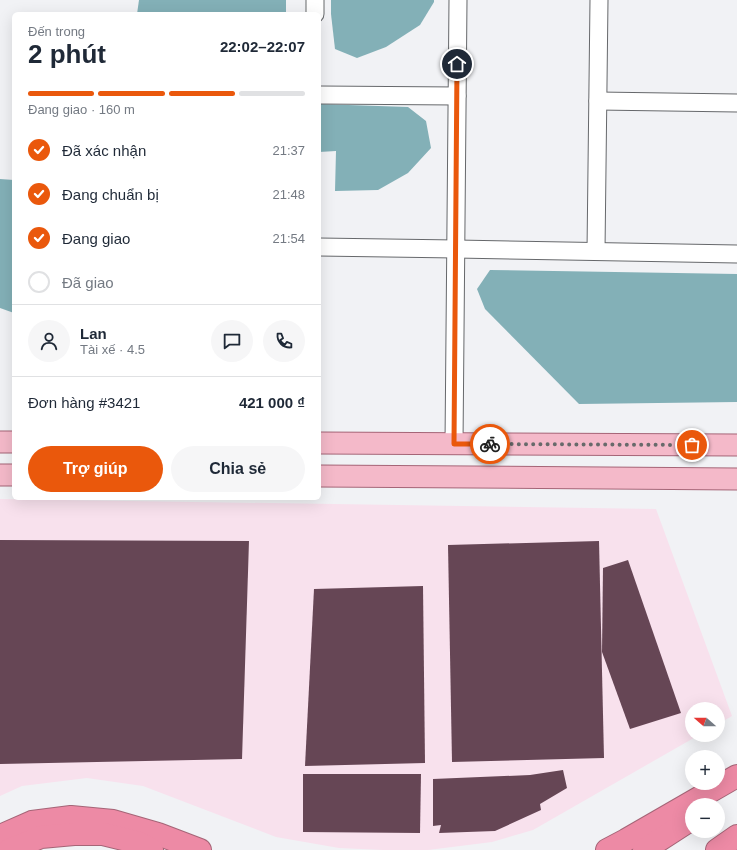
<!DOCTYPE html>
<html lang="vi">
<head>
<meta charset="utf-8">
<style>
	body { margin:0; font-family:Arial,sans-serif; background:#f6f6f7; color:#1f2937; height:100vh; display:flex; flex-direction:column; font-size:15px; white-space:nowrap }
	* { box-sizing:border-box; margin:0 }
	p { font-size:13px; color:#747a83 }
	.icon { flex:none; width:22px; height:22px; fill:none; stroke:currentColor; stroke-width:2; stroke-linecap:round; stroke-linejoin:round }
	.map { position:relative; flex:1; overflow:hidden }
	.side { position:absolute; left:12px; top:12px; width:309px; height:488px; display:flex; flex-direction:column; background:#fff; border-radius:6px; box-shadow:0 4px 16px #0002 }
	.side>* { flex:none }
	.needle { width:26px; rotate:290deg }
	.fabs { position:absolute; left:685px; top:702px; display:grid; gap:8px }
	.fabs a { display:grid; place-items:center; width:40px; height:40px; border-radius:50%; background:#fff; box-shadow:0 4px 16px #0002; font-size:20px }
	.pin { position:absolute; display:grid; place-items:center; width:34px; height:34px; color:#fff; margin:-17px; border:2px solid #fff; border-radius:50%; box-shadow:0 1px 4px #0007 }
	.courier { position:absolute; display:grid; place-items:center; width:40px; height:40px; margin:-20px; border:3px solid #ea580c; border-radius:50%; background:#fff; color:#222; box-shadow:0 1px 5px #0007 }
	.summary em { font-style:normal; font-weight:700 }
	.summary div { display:flex; flex-direction:column-reverse }
	.summary { display:flex; align-items:center; justify-content:space-between; height:68px; padding:0 16px }
	h1 { font-size:26px; font-weight:700; line-height:30px }
	.bar { display:grid; grid-template-columns:repeat(4,1fr); gap:6px 4px; align-content:center; height:48px; padding:0 16px }
	.bar i { height:5px; border-radius:3px; background:#e0e1e3 }
	.bar .current { background:#ea580c }
	.bar p { grid-column:span 4 }
	.line { display:flex; align-items:center; gap:10px; padding:0 16px; border-top:1px solid #e0e1e3 }
	.line div { flex:1 }
	.round { display:grid; place-items:center; flex:none; width:42px; height:42px; border-radius:21px; background:#f6f6f7 }
	ol { padding:0 16px; list-style:none }
	li { display:flex; align-items:center; gap:12px; height:44px }
	li p { margin-inline-start:auto }
	li .icon { padding:4px; border-radius:50%; background:#ea580c; color:#fff; stroke-width:4 }
	li:last-child { color:#747a83 }
	li i { width:22px; height:22px; border:2px solid #e0e1e3; border-radius:50% }
	.cta { display:flex; gap:8px; margin-top:auto; padding:8px 16px }
	.cta a { flex:1; height:46px; border-radius:24px; background:#ea580c; color:#fff; font-size:16px; font-weight:700; line-height:46px; text-align:center }
	.cta a+a { background:#f6f6f7; color:#1f2937 }
	.map>svg:first-child { display:block }
</style>
</head>
<body>
<div class="map">
<svg width="737" height="850" viewBox="0 0 737 850">
	<rect width="100%" height="100%" fill="#f1f2f5"/>
	<path fill="#f8e1ed" d="M 0,499 L 656,509 L 732,716 L 718,724 L 718,709 L 692,709 L 692,735 L 699,735 L 533,830 L 492,842 L 428,850 L 383,850 L 339,848 L 276,837 L 143,786 L 87,778 L 22,786 L 0,796 Z"/>
	<g fill="#83b0b7">
		<path d="M 139,0 L 286,0 L 286,14 L 137,14 Z"/>
		<path d="M 331,0 L 434,0 L 434,2 L 420,25 L 386,47 L 357,58 L 335,49 L 331,14 Z"/>
		<path d="M 319,104 L 408,107 L 426,121 L 431,148 L 408,173 L 378,190 L 335,191 L 336,151 L 319,152 Z"/>
		<path d="M 0,179 L 14,180 L 14,313 L 0,308 Z"/>
		<path d="M 490,270 L 737,274 L 737,402 L 579,404 L 485,309 L 477,289 Z"/>
	</g>
	<g fill="#664655">
		<path d="M 0,540 L 249,541 L 242,759 L 0,764 Z"/>
		<path d="M 599,541 L 604,758 L 452,762 L 448,545 Z"/>
		<path d="M 628,560 L 681,713 L 630,729 L 602,652 L 603,568 Z"/>
		<path d="M 423,586 L 425,763 L 305,766 L 314,589 Z"/>
		<path d="M 563,770 L 567,788 L 540,804 L 541,810 L 495,831 L 439,833 L 441,825 L 433,826 L 433,779 L 530,775 Z"/>
		<path d="M 303,774 L 421,774 L 420,833 L 303,832 Z"/>
	</g>
	<g fill="none" stroke-linecap="round" stroke-linejoin="round">
		<defs>
			<g id="minor">
				<path d="M 315,14 L 315,0"/>
				<path d="M 319,95 L 457,96"/>
				<path d="M 598,101 L 737,103"/>
				<path d="M 319,247 L 456,249 L 737,254"/>
				<path d="M 596,251 L 599,0"/>
				<path d="M 454,444 L 458,0"/>
			</g>
			<g id="major">
				<path d="M 0,442 L 14,442"/>
				<path d="M 319,443 L 737,445"/>
				<path d="M 0,475 L 14,475"/>
				<path d="M 319,476 L 737,479"/>
			</g>
			<g id="highway">
				<path d="M 0,836 L 32,822 L 71,817 L 113,821 L 158,834 L 200,850"/>
				<path d="M 9,850 L 41,837 L 74,834 L 103,834 L 139,843 L 152,850"/>
				<path d="M 607,850 L 626,840 L 737,776"/>
				<path d="M 644,850 L 692,819"/>
				<path d="M 717,850 L 737,836"/>
			</g>
		</defs>
		<use href="#minor" stroke="#66686b" stroke-width="19"/>
		<use href="#major" stroke="#a56577" stroke-width="23"/>
		<use href="#highway" stroke="#a56577" stroke-width="24"/>
		<use href="#minor" stroke="#fff" stroke-width="17"/>
		<use href="#major" stroke="#f4b9c9" stroke-width="21"/>
		<use href="#highway" stroke="#ed8aa5" stroke-width="22"/>
	</g>
	<g fill="none" stroke-linecap="round" stroke-linejoin="round">
		<path stroke="#686a6b" stroke-width="4" stroke-dasharray="0 7.2" d="M 490,444 L 692,445"/>
		<path stroke="#ea580c" stroke-width="5" d="M 457,64 L 454,444 L 490,444"/>
	</g>
</svg>
<div class="fabs">
<a><svg class="needle" viewBox="-14 -14 28 28"><path d="M0-13l5 13h-10z" fill="#e53935"/><path d="M0 13l5-13h-10z" fill="#747a83"/></svg></a>
<a>+</a>
<a>−</a>
</div>
<div class="pin" style="left:692px;top:445px;background:#ea580c"><svg class="icon" aria-label="bag" viewBox="0 0 24 24"><path d="M5 8h14l-1 12H6zM9 8a3 3 0 0 1 6 0"/></svg></div>
<div class="pin" style="left:457px;top:64px;background:#1f2937"><svg class="icon" aria-label="home" viewBox="0 0 24 24"><path d="M3 11l9-7 9 7M6 9v11h12V9"/></svg></div>
<div class="courier" style="left:490px;top:444px"><svg class="icon" aria-label="bike" viewBox="0 0 24 24"><circle cx="6" cy="16" r="4"/><circle cx="18" cy="16" r="4"/><path d="M6 16l4-8h5l3 8M10 8l3 8H6M13 5h3"/></svg></div>
<section class="side">
<div class="summary"><div><h1>2 phút</h1><p>Đến trong</p></div><em>22:02–22:07</em></div>
<div class="bar"><i class="current"></i><i class="current"></i><i class="current"></i><i></i><p>Đang giao · 160 m</p></div>
<ol>
<li><svg class="icon" aria-label="check" viewBox="0 0 24 24"><path d="M5 12l5 5 9-10"/></svg>Đã xác nhận<p>21:37</p></li>
<li><svg class="icon" aria-label="check" viewBox="0 0 24 24"><path d="M5 12l5 5 9-10"/></svg>Đang chuẩn bị<p>21:48</p></li>
<li><svg class="icon" aria-label="check" viewBox="0 0 24 24"><path d="M5 12l5 5 9-10"/></svg>Đang giao<p>21:54</p></li>
<li><i></i>Đã giao</li>
</ol>
<div class="line" style="height:72px"><a class="round"><svg class="icon" aria-label="person" viewBox="0 0 24 24"><circle cx="12" cy="8" r="4"/><path d="M4 21q1-7 8-7t8 7"/></svg></a><div><b>Lan</b><p>Tài xế · 4.5</p></div><a class="round"><svg class="icon" aria-label="chat" viewBox="0 0 24 24"><path d="M4 5h16v11H9l-5 4z"/></svg></a><a class="round"><svg class="icon" aria-label="phone" viewBox="0 0 24 24"><path d="M5 4h4l2 5-3 2q2 4 5 5l2-3 5 2v4C11 20 4 13 5 4z"/></svg></a></div>
<div class="line" style="height:52px"><div>Đơn hàng #3421</div><b>421 000 ₫</b></div>
<div class="cta"><a>Trợ giúp</a><a>Chia sẻ</a></div>
</section>
</div>
</body>
</html>
